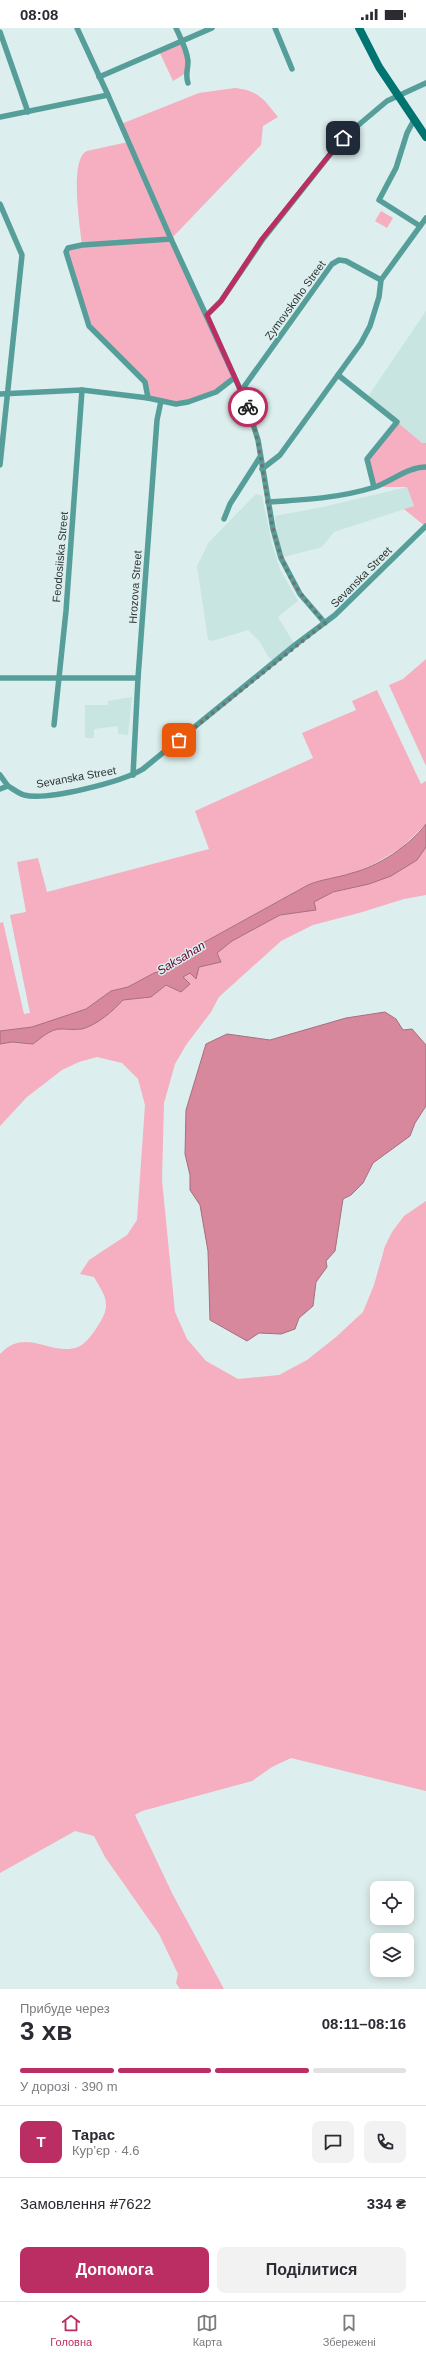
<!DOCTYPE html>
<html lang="uk">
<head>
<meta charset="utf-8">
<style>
	body { margin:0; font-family:Arial,sans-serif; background:#f2f2f3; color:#2b2b33; height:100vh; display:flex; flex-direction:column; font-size:15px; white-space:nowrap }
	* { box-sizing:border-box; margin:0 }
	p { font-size:13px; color:#7c7c81 }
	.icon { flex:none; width:22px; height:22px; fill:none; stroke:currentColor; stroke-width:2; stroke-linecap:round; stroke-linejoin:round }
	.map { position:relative; height:1961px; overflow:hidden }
	.drawer { display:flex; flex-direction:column; background:#fff; flex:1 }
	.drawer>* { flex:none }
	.tools { position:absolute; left:370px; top:1853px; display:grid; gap:8px }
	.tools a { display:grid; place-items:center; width:44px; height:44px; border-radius:8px; background:#fff; box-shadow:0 2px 10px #0003; font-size:20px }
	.pin { position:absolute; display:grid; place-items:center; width:34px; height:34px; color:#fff; margin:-17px; border-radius:8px; box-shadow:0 2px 6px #0006 }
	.courier { position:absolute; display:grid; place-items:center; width:40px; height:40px; margin:-20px; border:3px solid #bb2e63; border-radius:50%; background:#fff; color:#222; box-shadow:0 1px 5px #0007 }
	.headline em { font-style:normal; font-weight:700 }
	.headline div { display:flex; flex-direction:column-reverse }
	.headline { display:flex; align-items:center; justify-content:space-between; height:68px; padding:0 20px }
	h1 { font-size:26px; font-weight:700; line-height:30px }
	.bar { display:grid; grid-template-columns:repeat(4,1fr); gap:6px 4px; align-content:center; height:48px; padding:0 20px }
	.bar i { height:5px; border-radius:3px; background:#e1e1e2 }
	.bar .current { background:#bb2e63 }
	.bar p { grid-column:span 4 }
	.line { display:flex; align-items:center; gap:10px; padding:0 20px; border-top:1px solid #e1e1e2 }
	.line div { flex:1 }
	.round { display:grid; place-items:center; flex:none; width:42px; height:42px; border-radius:8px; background:#f2f2f3 }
	.cta { display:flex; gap:8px; margin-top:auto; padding:8px 20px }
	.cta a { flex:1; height:46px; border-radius:8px; background:#bb2e63; color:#fff; font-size:16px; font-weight:700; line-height:46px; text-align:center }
	.cta a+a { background:#f2f2f3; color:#2b2b33 }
	.status { display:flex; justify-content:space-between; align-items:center; height:28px; padding:0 20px; background:#fff; direction:ltr }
	.status svg { height:11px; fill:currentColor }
	.tabs { display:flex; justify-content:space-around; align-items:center; height:56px; border-top:1px solid #e1e1e2; background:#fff; font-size:11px; color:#7c7c81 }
	.tabs a { display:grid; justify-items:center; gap:2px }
	.tabs .current { color:#bb2e63 }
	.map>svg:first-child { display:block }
</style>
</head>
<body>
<div class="status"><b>08:08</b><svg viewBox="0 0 49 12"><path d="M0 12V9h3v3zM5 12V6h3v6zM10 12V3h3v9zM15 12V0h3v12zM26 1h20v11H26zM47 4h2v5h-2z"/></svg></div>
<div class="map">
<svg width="426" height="1961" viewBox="0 0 426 1961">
	<rect width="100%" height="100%" fill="#dceeed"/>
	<g fill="#c8e5e2">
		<path d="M 426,283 L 426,415 L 422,415 L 367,370 Z"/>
		<path d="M 407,459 L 414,478 L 334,504 L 322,519 L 284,529 L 278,515 L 275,488 L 323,479 Z"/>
		<path d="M 256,466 L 262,468 L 272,516 L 280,541 L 298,573 L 278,589 L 295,617 L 275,633 L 269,630 L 260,614 L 248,602 L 212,613 L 208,611 L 197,538 L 209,514 Z"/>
		<path d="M 132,669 L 128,707 L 118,706 L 118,698 L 94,701 L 94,710 L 85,710 L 85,677 L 108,677 L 108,673 Z"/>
	</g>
	<g fill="#f5afc0">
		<path d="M 182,13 L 187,25 L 186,45 L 173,53 L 159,23 Z"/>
		<path d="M 235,60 C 259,63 263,70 278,89 L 263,98 L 261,117 L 171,211 L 234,350 L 223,359 L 176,376 L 148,370 L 147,358 L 94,305 L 66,224 L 68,220 L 82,217 C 80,198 69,131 87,123 L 128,114 L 121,96 L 199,65 Z"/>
		<path d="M 381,183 L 393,190 L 387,200 L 375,193 Z"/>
		<path d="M 397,394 L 422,415 L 426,415 L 426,499 L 404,481 L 414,478 L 407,459 L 374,459 L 367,431 Z"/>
		<path d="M 426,631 L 426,738 L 389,657 L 403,651 Z"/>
		<path d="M 377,662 L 421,756 L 426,753 L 426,796 L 401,820 L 374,836 L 352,846 L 308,857 L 172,932 L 166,942 L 154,945 L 128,959 L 111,963 L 86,981 L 32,999 L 0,1003 L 0,895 L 3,894 L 24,986 L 30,985 L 10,887 L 26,884 L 17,834 L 38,830 L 47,864 L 209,821 L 195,783 L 313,730 L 302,705 L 356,682 L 352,673 Z"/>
		<path d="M 426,819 L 426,867 L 404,871 L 359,885 L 313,897 L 281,913 L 219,969 L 211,984 L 186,1017 L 175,1036 L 164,1075 L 162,1152 L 175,1284 L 187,1311 L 206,1333 L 238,1351 L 279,1347 L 307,1332 L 336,1309 L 363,1284 L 374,1257 L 385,1218 L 392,1204 L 404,1188 L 426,1173 L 426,1763 L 291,1730 L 272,1739 L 252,1753 L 142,1783 L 135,1787 L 173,1867 L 224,1961 L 180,1961 L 176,1955 L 178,1946 L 159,1906 L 105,1829 L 94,1808 L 75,1803 L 0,1845 L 0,1326 C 26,1298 50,1329 78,1319 C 87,1315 94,1304 99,1296 C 112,1276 105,1268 94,1249 L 80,1246 L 89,1232 L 127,1207 L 137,1192 L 145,1077 L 138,1051 L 122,1035 L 97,1029 L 79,1034 L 62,1042 L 27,1069 L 0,1098 L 0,1016 L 11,1014 L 33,1016 C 40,1011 50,1001 60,1001 C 68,1001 74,1002 82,1001 C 97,997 113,983 123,972 L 151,969 L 166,957 L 198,939 L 221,934 L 217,925 L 232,913 L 280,887 L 316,882 L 313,874 L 333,864 L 369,856 L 417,832 Z"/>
	</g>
	<g fill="#d8889d" stroke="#a56f7e">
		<path d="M 426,796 L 426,819 L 417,832 L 391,848 L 369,856 L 333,864 L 314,874 L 316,882 L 280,887 L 232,913 L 217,925 L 221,934 L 199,939 L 196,951 L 190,945 L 183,949 L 190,956 L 181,964 L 166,957 L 151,969 L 123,972 C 113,983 97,997 82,1001 C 74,1002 68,1001 60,1001 C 50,1001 40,1011 33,1016 L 12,1014 L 0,1016 L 0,1003 L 32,999 L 86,981 L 111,963 L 128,959 L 154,945 L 166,942 L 172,932 L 308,857 C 322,851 337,850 352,845 C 379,838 409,818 426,796 Z"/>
		<path d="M 385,984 L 396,991 L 403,1002 L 412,1001 L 426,1017 L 426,1078 L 415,1095 L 410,1108 L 373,1135 L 363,1155 L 351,1167 L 343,1171 L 335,1223 L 326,1233 L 327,1239 L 316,1254 L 313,1278 L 299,1290 L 295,1301 L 281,1306 L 259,1305 L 247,1313 L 210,1292 L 208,1223 L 200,1177 L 190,1162 L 190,1147 L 185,1126 L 186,1082 L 206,1016 L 227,1006 L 270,1012 L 346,990 Z"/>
	</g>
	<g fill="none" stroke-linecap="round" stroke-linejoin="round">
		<g stroke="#569e9a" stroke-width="5.5">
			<path d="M 176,0 C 181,11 187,22 188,33 C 188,42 185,47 188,55"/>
			<path d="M 275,0 L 292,41"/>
			<path d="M 0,4 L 28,84"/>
			<path d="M 99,49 L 212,0"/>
			<path d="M 108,67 L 171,211 L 246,374 L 258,412 L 273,501 L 281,530 L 300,566 L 325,595"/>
			<path d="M 0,89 L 108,67 L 77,0"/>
			<path d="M 414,92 L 407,105 L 396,140 L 379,172 L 420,198"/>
			<path d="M 0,176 L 22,227 L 0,437"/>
			<path d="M 207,287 L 221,273 L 263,211 L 343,110 L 387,73 L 426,55"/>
			<path d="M 338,347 L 397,394 L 367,431 L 374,459"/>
			<path d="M 241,363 L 332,236 L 339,232 L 346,233 L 381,252"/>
			<path d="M 0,366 L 82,362 L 148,370 L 176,376 L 188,374 L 216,364 L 234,350"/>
			<path d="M 148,370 L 145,354 L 89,298 L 66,224 L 68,220 L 82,217 L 171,211"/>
			<path d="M 262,441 L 280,427 L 361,315 L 370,298 L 379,269 L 381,252 L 426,190"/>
			<path d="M 268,474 C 304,472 340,470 375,459 C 392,453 408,439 426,439"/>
			<path d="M 224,491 L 230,476 L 260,429"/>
			<path d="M 0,650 L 138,650"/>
			<path d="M 54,697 L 66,583 L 82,362"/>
			<path d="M 0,747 L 8,758"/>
			<path d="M 133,747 L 138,650 L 157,392 L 161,373"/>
			<path d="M 0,761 L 8,758 C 13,761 18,765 24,767 C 47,773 122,754 143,741 L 295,617 L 335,587 L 426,498"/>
		</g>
		<path stroke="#007471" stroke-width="8" d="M 359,0 L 379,39 L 426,109"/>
	</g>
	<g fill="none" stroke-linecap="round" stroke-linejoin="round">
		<path stroke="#6b7675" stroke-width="4" stroke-dasharray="0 7.2" d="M 179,712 L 325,595 C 310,578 295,561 286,540 C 263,489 267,431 248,379"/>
		<path stroke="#bb2e63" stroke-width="5" d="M 248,379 L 207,287 L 221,273 L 262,211 L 343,110"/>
	</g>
	<g text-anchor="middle" stroke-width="3" stroke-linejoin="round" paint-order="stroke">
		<g font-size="11" fill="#2e3535" stroke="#dceeed">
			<text transform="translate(295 272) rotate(-54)" y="4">Zymovskoho Street</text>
			<text transform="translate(60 529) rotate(-85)" y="4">Feodosiiska Street</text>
			<text transform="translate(361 549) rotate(-45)" y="4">Sevanska Street</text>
			<text transform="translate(135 559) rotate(-86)" y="4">Hrozova Street</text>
			<text transform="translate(76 749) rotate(-10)" y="4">Sevanska Street</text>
		</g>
		<g font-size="12" font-style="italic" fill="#670430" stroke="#dceeed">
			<text transform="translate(181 930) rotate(-31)" y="4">Saksahan</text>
		</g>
	</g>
</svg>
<div class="tools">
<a><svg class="icon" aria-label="locate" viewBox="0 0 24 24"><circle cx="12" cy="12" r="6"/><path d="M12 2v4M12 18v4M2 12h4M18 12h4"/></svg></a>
<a><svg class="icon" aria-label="layers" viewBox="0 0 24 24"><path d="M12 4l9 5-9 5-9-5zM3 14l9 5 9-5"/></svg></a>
</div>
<div class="pin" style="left:179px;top:712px;background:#ea580c"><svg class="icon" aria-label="bag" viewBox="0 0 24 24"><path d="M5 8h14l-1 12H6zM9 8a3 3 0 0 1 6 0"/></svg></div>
<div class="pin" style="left:343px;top:110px;background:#1f2937"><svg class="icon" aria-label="home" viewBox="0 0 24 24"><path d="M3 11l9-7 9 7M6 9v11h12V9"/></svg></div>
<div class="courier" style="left:248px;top:379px"><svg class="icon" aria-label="bike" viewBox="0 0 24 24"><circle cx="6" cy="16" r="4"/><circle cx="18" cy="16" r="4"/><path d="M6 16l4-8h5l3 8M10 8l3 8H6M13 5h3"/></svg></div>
</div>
<section class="drawer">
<div class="headline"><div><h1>3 хв</h1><p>Прибуде через</p></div><em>08:11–08:16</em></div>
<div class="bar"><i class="current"></i><i class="current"></i><i class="current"></i><i></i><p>У дорозі · 390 m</p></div>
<div class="line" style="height:72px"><b class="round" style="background:#bb2e63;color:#fff">Т</b><div><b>Тарас</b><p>Кур’єр · 4.6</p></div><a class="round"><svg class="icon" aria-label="chat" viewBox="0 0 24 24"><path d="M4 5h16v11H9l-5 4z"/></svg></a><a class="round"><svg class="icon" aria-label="phone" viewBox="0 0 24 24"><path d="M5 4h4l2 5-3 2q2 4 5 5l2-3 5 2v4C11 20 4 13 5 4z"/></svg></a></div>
<div class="line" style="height:52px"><div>Замовлення #7622</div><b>334 ₴</b></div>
<div class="cta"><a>Допомога</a><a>Поділитися</a></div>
</section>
<nav class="tabs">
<a class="current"><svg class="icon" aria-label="home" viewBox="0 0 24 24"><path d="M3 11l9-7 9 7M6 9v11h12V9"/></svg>Головна</a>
<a><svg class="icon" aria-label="map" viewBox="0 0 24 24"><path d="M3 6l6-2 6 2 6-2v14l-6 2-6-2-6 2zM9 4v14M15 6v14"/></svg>Карта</a>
<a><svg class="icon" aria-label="saved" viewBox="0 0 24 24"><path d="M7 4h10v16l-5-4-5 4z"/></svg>Збережені</a>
</nav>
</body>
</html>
